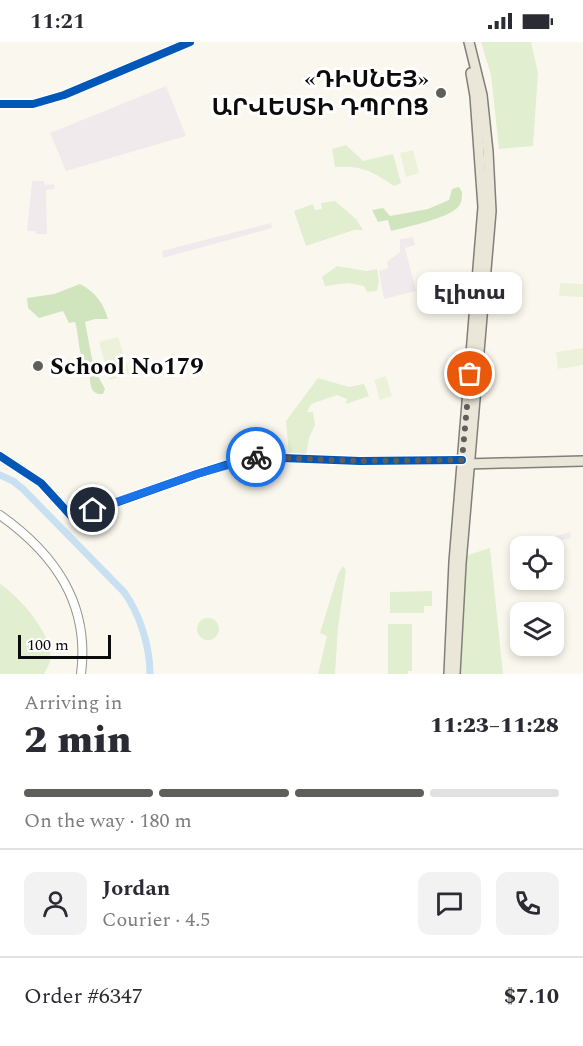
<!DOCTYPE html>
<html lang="en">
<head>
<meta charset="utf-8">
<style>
	body { margin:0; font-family:Spectral,"Noto Sans Armenian",serif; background:#f2f2f3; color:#2b2b33; height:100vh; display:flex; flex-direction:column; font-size:22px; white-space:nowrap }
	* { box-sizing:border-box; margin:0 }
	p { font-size:20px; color:#7c7c81 }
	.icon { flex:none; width:33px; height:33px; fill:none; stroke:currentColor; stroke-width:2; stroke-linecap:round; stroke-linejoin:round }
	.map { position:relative; height:632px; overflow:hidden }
	.sheet { display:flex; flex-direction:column; background:#fff; flex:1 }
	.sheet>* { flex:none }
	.buttons { position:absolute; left:510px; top:494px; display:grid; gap:12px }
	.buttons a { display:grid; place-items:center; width:54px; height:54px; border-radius:12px; background:#fff; box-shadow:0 3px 9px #0003; font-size:30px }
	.scale { position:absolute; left:18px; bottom:15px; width:93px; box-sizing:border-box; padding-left:6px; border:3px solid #0b0b0b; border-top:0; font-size:16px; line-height:21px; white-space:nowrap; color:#0b0b0b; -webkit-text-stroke:4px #fff; paint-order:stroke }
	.pin { position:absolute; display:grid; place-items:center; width:51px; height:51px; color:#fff; margin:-26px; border:3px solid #fff; border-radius:50%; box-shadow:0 2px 6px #0007 }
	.courier { position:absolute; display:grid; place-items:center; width:60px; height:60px; margin:-30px; border:4px solid #1a73e8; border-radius:50%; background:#fff; color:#222; box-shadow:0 2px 8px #0007 }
	.bubble { position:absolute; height:42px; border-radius:12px; background:#fff; box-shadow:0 3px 9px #0003; font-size:20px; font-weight:800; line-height:42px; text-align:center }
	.headline em { font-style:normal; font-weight:800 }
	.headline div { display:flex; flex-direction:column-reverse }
	.headline { display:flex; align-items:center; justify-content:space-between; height:102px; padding:0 24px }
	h1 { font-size:39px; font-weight:800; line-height:45px }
	.bar { display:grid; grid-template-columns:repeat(4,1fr); gap:9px 6px; align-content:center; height:72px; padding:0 24px }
	.bar i { height:8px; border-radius:4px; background:#e1e1e2 }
	.bar .selected { background:#5f5e5a }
	.bar p { grid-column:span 4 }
	.line { display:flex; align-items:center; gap:15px; padding:0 24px; border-top:2px solid #e1e1e2 }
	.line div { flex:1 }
	.round { display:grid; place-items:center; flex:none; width:63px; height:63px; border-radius:12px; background:#f2f2f3 }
	.status { display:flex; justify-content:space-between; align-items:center; height:42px; padding:0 30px; background:#fff; direction:ltr }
	.status svg { height:16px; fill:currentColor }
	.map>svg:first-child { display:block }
</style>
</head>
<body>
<div class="status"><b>11:21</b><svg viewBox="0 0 49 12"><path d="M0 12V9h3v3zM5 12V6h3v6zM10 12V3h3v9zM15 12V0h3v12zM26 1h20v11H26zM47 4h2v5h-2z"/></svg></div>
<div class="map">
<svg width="583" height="632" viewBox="0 0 583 632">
	<rect width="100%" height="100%" fill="#faf8ee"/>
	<g fill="#f1eaec">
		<path d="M 166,44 L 186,94 L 66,129 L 50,91 Z"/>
		<path d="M 32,139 L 44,139 L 45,143 L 54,142 L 55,147 L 46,148 L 47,192 L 36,192 L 35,189 L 27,189 Z"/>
		<path d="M 271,181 L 272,186 L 163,216 L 162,209 Z"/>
		<path d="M 413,195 L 415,203 L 405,206 L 416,249 L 384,257 L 379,229 L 388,226 L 387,220 L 400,210 L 400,197 Z"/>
		<path d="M 570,490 L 571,496 L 562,498 L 564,504 L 554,507 L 554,504 L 536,504 L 535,500 Z"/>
	</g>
	<g fill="#e1eed0">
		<path d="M 481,0 L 531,0 L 538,31 L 533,104 L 499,107 L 491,33 Z"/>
		<path d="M 346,103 L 363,119 L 393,112 L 401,141 L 394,144 C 372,129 362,123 335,125 L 332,107 Z"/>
		<path d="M 335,159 L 356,177 L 363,188 L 354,188 L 306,204 L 294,169 L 313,162 L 315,168 L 322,167 L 321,161 Z"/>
		<path d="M 337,224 L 367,229 L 377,227 L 379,239 L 377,249 L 367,250 L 364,244 L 349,241 L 325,244 L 322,235 Z"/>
		<path d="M 318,336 L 349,345 L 364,342 L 369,354 L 346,362 L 347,357 L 337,353 L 311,362 L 307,370 L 313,370 L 315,383 L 309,396 L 306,413 L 289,412 L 286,379 Z"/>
		<path d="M 490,506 L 503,632 L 458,632 L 465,514 Z"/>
		<path d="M 343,524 L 346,528 L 338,586 L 335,632 L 318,632 L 327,594 L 320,591 L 338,532 Z"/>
		<path d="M 0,542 C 19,554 55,594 50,619 C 49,623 46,628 44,632 L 0,632 Z"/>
		<path d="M 432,549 L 432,564 L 424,564 L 424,571 L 390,571 L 390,550 Z"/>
		<circle cx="208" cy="587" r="11"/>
		<path d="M 388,582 L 412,582 L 412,629 L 408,629 L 408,632 L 388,632 Z"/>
	</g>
	<g fill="#d0e5be">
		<path d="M 459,145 L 462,150 C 462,155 462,160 459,164 C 450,176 407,185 391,189 L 388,178 L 378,180 L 372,168 L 383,166 L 390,174 L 428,167 L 449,158 L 452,147 Z"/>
		<path d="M 80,242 C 95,250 103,260 108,277 L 95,277 L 85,280 L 94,327 L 105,347 L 103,352 C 89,353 91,341 89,331 C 88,324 82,316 80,309 C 78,299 78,290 75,280 L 69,281 L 63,269 L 39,276 L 28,266 L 27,256 L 54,252 Z"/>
	</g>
	<g fill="#ebf2d9">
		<path d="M 413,108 L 419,131 L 406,135 L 400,111 Z"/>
		<path d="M 560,241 L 583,242 L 583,255 L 559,254 Z"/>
		<path d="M 118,295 L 130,332 L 110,338 L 99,300 Z"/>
		<path d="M 583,306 L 583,323 L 558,327 L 556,310 Z"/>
		<path d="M 386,334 L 392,354 L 380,358 L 374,338 Z"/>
	</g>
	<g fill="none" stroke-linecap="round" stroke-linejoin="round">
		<path stroke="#c8e0f1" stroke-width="7" d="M 0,433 L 13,439 L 23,447 L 124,550 C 140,572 150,605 150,632"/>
		<defs>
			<g id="minor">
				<path d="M 0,62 L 33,62 L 64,53 L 190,0"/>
				<path d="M 0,414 L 41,441 L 73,476 L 197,432 L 241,418 L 257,415 L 360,419 L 462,418"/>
				<path d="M 0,473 C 55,512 90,562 81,632"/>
			</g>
			<g id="major">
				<path d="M 465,422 L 583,419"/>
				<path d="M 449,632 L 454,520 L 483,165 L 475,54 L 471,31"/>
				<path d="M 455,632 L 461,521 L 491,169 L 488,110 L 482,53 L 469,0"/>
			</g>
		</defs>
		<use href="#minor" stroke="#93928d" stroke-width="10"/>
		<use href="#major" stroke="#807f7a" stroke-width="12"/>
		<use href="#minor" stroke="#fefefc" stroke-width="8"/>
		<use href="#major" stroke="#eae7d8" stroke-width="9"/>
		<defs>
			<g id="cycleway">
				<path d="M 0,62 L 33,62 L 64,53 L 190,0"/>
				<path d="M 0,414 L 41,441 L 73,476 L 197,432 L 241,418 L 257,415 L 360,419 L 462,418"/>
			</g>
		</defs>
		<use href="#cycleway" stroke="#fff" stroke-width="11"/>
		<use href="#cycleway" stroke="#0057b8" stroke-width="8"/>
	</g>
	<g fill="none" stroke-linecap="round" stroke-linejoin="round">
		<path stroke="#5f5e5a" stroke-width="6" stroke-dasharray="0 10.8" d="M 256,415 L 360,419 L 462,418 L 470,332"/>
		<path stroke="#1a73e8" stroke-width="8" d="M 93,468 L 197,432 L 256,415"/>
	</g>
	<g fill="#5f5e5a" stroke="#fff" stroke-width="2">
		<circle cx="441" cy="51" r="6"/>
		<circle cx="38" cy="324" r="6"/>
	</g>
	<g text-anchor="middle" stroke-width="6" stroke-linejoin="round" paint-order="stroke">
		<g font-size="24" font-weight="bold" fill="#0b0b0b" stroke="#fff" text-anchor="end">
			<text x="429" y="45">«ԴԻՍՆԵՅ»<tspan x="429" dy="28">ԱՐՎԵՍՏԻ ԴՊՐՈՑ</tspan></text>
			<text x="50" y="332" text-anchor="start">School No179</text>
		</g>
	</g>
</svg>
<div class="buttons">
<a><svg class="icon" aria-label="locate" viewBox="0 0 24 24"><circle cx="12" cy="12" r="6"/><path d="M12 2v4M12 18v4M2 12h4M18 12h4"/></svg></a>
<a><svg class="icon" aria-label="layers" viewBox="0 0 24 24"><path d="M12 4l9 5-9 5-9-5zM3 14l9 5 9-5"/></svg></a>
</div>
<div class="scale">100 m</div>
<div class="pin" style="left:470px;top:332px;background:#ea580c"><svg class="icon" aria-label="bag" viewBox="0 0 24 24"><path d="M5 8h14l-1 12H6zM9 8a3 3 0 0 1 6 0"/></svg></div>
<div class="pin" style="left:93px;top:468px;background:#1f2937"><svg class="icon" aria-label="home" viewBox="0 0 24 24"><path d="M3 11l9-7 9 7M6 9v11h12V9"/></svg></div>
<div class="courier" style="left:256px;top:415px"><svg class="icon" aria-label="bike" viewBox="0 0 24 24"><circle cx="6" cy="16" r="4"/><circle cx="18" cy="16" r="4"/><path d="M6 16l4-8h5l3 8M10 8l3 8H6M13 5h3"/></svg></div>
<div class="bubble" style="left:417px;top:230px;width:105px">Էլիտա</div>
</div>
<section class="sheet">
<div class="headline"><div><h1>2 min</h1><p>Arriving in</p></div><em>11:23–11:28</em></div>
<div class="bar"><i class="selected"></i><i class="selected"></i><i class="selected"></i><i></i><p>On the way · 180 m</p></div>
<div class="line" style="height:108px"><a class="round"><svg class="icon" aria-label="person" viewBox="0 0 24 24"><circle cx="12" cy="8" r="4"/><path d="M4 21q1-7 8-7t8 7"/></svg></a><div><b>Jordan</b><p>Courier · 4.5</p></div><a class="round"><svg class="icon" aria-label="chat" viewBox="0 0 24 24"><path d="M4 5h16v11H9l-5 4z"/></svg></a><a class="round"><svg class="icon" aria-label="phone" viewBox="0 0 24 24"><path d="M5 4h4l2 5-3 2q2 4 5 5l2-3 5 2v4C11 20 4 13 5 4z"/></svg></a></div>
<div class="line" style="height:78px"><div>Order #6347</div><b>$7.10</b></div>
</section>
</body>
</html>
